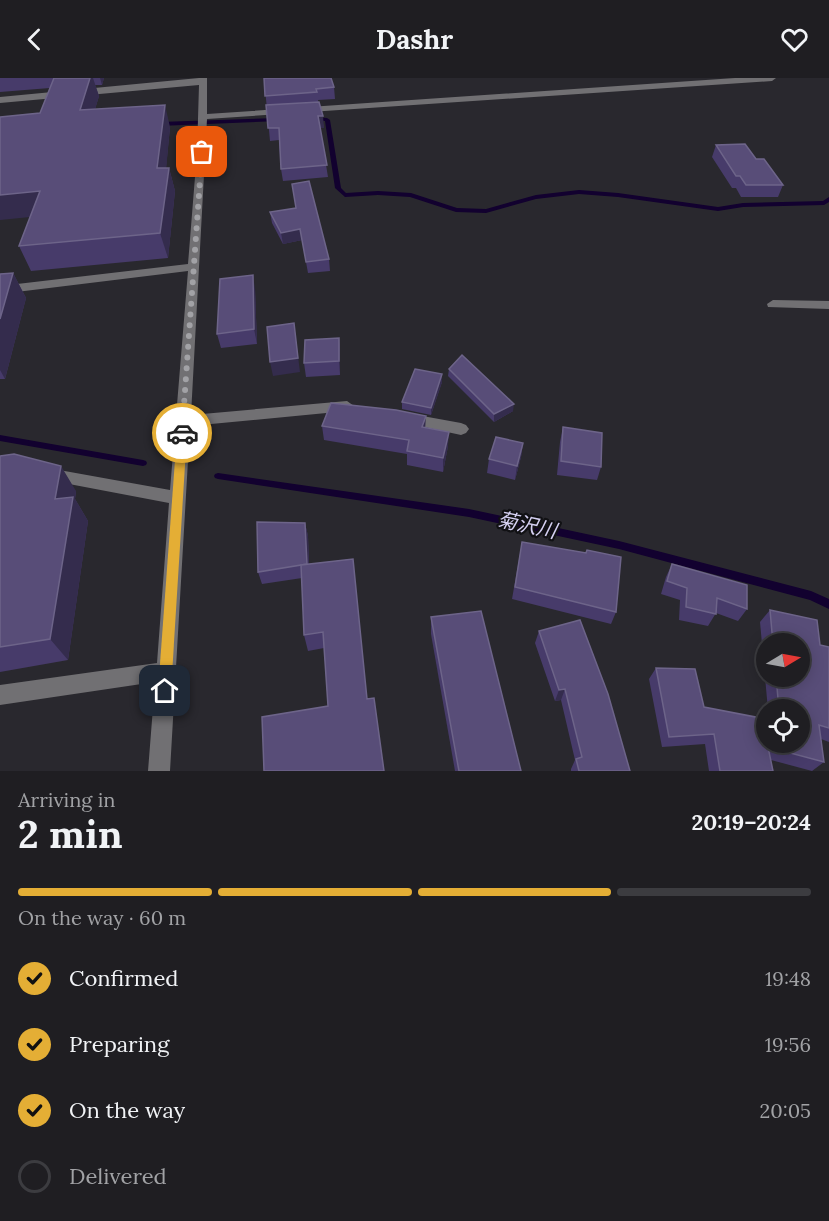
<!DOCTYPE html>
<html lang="en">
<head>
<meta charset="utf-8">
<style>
	body { margin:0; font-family:Lora,"Noto Sans JP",serif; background:#27272a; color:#f1f3f6; height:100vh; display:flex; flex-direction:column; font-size:22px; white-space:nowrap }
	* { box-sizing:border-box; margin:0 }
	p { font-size:20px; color:#a1a2a5 }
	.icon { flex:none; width:33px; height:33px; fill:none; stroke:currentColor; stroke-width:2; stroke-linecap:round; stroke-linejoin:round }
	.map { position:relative; height:693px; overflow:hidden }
	.sheet { display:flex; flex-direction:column; background:#1f1e22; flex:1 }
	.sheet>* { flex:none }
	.needle { width:39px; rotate:80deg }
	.tools { position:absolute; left:756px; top:555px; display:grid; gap:12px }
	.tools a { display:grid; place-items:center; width:54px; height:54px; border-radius:50%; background:#1f1e22; box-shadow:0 3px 15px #0003,0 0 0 2px #3c3c40; font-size:30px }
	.pin { position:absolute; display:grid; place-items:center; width:51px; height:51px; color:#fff; margin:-26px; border-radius:12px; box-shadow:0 3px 9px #0006 }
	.courier { position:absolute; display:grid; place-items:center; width:60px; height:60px; margin:-30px; border:4px solid #e4ae35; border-radius:50%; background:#fff; color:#222; box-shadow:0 2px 8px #0007 }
	.overview em { font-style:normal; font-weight:800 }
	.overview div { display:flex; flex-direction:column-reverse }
	.overview { display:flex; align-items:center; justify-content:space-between; height:102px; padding:0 18px }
	h1 { font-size:39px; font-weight:800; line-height:45px }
	.bar { display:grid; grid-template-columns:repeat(4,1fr); gap:9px 6px; align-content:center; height:72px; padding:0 18px }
	.bar i { height:8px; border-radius:4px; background:#3c3c40 }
	.bar .on { background:#e4ae35 }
	.bar p { grid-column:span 4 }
	ol { padding:0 18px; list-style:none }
	li { display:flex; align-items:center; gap:18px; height:66px }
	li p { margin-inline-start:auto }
	li .icon { padding:6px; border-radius:50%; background:#e4ae35; color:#111; stroke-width:4 }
	li:last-child { color:#a1a2a5 }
	li i { width:33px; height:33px; border:3px solid #3c3c40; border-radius:50% }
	header { display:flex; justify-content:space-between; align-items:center; height:78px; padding:0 18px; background:#1f1e22; font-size:27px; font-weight:800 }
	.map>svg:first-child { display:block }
</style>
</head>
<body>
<header><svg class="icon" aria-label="back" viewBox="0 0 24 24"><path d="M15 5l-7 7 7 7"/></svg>Dashr<svg class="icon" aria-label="heart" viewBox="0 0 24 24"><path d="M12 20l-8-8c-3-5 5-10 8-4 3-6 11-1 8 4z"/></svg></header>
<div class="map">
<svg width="829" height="693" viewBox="0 0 829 693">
	<rect width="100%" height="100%" fill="#29282e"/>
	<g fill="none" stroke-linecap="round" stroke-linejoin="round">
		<g fill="#12012f" fill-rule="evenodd">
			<path d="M 315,39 L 327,40 L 330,42 L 341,110 L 346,115 L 378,113 L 411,115 L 457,130 L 486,131 L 536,117 L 579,112 L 618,115 L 718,129 L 743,125 L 823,123 L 829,119 L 829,124 L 824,127 L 743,129 L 718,133 L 618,119 L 579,116 L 536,121 L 486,135 L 456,134 L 410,119 L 378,117 L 345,119 L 335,110 L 325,43 L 313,42 L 312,41 Z"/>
			<path d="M 278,40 L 281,42 L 280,43 L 159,48 L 156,46 L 159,44 Z"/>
			<path d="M 0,357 L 143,382 L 146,383 L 147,385 L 146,387 L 143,388 L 0,363 Z"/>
			<path d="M 218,395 L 469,431 L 619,463 L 811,513 L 829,521 L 829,531 L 810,522 L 619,471 L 469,439 L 218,401 L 215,400 L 214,398 L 215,396 Z"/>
		</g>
		<g fill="#717073" fill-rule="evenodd">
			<path d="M 199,0 L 207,0 L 207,36 L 735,0 L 776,0 L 772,3 L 207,41 L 191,337 L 347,323 L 354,328 L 347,333 L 190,348 L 170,693 L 148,693 L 155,604 L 0,627 L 0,607 L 157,585 L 169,425 L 48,402 L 42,400 L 40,396 L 42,392 L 48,390 L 170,412 L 188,193 L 0,216 L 0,208 L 188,186 L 197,74 L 199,7 L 0,25 L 0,19 Z"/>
			<path d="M 773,222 L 829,223 L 829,231 L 768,229 L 767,226 Z"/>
			<path d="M 406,335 L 461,345 L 466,347 L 469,351 L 466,355 L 461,357 L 401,344 L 399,340 L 401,336 Z"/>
		</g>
	</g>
	<g fill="#473b6a" fill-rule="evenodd">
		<path d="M 0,0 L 104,0 L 102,7 L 95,7 L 99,18 L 95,31 L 170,49 L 166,90 L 169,90 L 175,113 L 168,180 L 31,193 L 19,168 L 30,139 L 40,35 L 50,10 L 0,14 Z"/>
		<path d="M 264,0 L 334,9 L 335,21 L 318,22 L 324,50 L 320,50 L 328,99 L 283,103 L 281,91 L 279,62 L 270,63 Z"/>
		<path d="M 716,67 L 756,81 L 783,107 L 778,119 L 741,119 L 736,110 L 732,110 L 712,79 Z"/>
		<path d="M 270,134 L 329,181 L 330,193 L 308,195 L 302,162 L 283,166 L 272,145 Z"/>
		<path d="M 13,195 L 26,220 L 5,301 L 0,301 L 0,196 Z"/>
		<path d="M 255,211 L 257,266 L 221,270 L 217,256 Z"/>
		<path d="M 339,260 L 340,275 L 340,297 L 306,299 L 304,285 Z"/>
		<path d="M 449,291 L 513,333 L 494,344 L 448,298 Z"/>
		<path d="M 442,304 L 431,337 L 402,331 L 402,324 Z"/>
		<path d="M 322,348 L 425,350 L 448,368 L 443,394 L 407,387 L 407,376 L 324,362 Z"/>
		<path d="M 563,349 L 601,389 L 597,402 L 557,397 L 560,364 Z"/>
		<path d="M 523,365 L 521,379 L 515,402 L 487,395 L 489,381 Z"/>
		<path d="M 0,378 L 76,413 L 75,421 L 88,443 L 68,582 L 0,594 Z"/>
		<path d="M 305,445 L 308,458 L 309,486 L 353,481 L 328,628 L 324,570 L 308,573 L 304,557 L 302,500 L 262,506 L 258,494 Z"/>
		<path d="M 522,464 L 586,475 L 587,472 L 616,534 L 611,546 L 512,521 Z"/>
		<path d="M 672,486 L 747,531 L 738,543 L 716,535 L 708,548 L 679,542 L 680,522 L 661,516 L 666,499 Z"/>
		<path d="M 770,532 L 820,567 L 829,569 L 829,664 L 821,661 L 824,684 L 812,693 L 771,682 L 773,693 L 709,693 L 705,666 L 662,669 L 649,601 L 656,590 L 704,629 L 760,640 L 766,633 L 766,664 L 800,632 L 768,632 L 760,544 ZM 766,566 L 800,566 L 800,598 L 766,598 Z"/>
		<path d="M 431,539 L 521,693 L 455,693 L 431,556 Z"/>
		<path d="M 539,553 L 630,693 L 571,693 L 571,691 L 575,682 L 561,622 L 555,623 L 535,565 Z"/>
	</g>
	<g fill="#342c4d">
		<path d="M 90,0 L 93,0 L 99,18 L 88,55 L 80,32 Z"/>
		<path d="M 100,0 L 104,0 L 102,7 Z"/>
		<path d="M 165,27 L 170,49 L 164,114 L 157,90 Z"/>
		<path d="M 318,38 L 323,38 L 324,50 L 319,50 Z"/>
		<path d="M 169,90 L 175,113 L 168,180 L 160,155 Z"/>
		<path d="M 40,113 L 50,137 L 0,142 L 0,117 Z"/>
		<path d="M 300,151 L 302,162 L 283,166 L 281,155 Z"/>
		<path d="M 13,195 L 26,220 L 5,301 L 0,292 L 0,241 Z"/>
		<path d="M 253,197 L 255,211 L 257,266 L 254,251 Z"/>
		<path d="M 294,245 L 300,294 L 273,298 L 270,284 Z"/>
		<path d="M 339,260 L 340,275 L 340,297 L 339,283 Z"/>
		<path d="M 442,296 L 442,304 L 431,337 L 431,330 Z"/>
		<path d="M 514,326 L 513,333 L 494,344 L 494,336 Z"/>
		<path d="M 426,338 L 425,352 L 422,349 Z"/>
		<path d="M 449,354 L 448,368 L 443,394 L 443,380 Z"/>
		<path d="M 523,365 L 521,379 L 515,402 L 517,388 Z"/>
		<path d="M 61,388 L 76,413 L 75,421 L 88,443 L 68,582 L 50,561 L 55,421 Z"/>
		<path d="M 305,445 L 308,458 L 309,498 L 307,486 Z"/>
		<path d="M 565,611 L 561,622 L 555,623 L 559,612 Z"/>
	</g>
	<g fill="#584d78" stroke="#6d6489" stroke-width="1.5">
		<path d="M 54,0 L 90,0 L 80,32 L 165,27 L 157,90 L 169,90 L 160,155 L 19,168 L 40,113 L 0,117 L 0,39 L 40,35 Z"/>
		<path d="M 264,0 L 331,0 L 334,9 L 316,11 L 317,14 L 265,18 Z"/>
		<path d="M 319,24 L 323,38 L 318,38 L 327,87 L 281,91 L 279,50 L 268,50 L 266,27 Z"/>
		<path d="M 745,66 L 756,81 L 764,81 L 783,107 L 746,107 L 740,98 L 736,98 L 716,67 Z"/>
		<path d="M 309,103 L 329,181 L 306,184 L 300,151 L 281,155 L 270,134 L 296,130 L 292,106 Z"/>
		<path d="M 13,195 L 0,241 L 0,196 Z"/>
		<path d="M 253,197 L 254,251 L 217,256 L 220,201 Z"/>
		<path d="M 294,245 L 298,280 L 270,284 L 267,249 Z"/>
		<path d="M 339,260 L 339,283 L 304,285 L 305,262 Z"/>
		<path d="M 462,277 L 514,326 L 494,336 L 449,291 Z"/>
		<path d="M 415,291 L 442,296 L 431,330 L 402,324 Z"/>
		<path d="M 331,325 L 396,332 L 426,338 L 422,349 L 449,354 L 443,380 L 407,373 L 409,362 L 322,348 Z"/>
		<path d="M 563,349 L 602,355 L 601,389 L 561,383 Z"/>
		<path d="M 496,359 L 523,365 L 517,388 L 489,381 Z"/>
		<path d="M 14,376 L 61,388 L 55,421 L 73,419 L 50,561 L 0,569 L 0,378 Z"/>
		<path d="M 257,444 L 305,445 L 307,486 L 258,494 Z"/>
		<path d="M 522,464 L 586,475 L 587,472 L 621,479 L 616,534 L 515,509 Z"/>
		<path d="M 353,481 L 367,621 L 374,620 L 384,693 L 264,693 L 262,639 L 328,628 L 323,554 L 304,557 L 301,487 Z"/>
		<path d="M 672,486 L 747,507 L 747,531 L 717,520 L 716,536 L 686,529 L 687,510 L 667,503 Z"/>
		<path d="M 770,532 L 817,542 L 820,567 L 829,569 L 829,650 L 819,647 L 824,684 L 768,669 L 773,693 L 720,693 L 714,656 L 669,659 L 656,590 L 695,591 L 704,629 L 766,641 L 766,664 L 800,664 L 800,632 L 779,632 L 776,598 L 800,598 L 800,566 L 773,566 Z"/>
		<path d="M 481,533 L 521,693 L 459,693 L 431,539 Z"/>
		<path d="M 580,542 L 608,616 L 630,693 L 579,693 L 576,681 L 582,679 L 565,611 L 559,612 L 539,553 Z"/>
	</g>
	<path fill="#e4ae35" d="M 182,351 L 187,355 L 171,613 L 169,617 L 165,619 L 160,617 L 158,613 L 177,355 Z"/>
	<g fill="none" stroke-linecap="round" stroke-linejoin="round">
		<path stroke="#a2a2a6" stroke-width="6" stroke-dasharray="0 10.8" d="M 182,355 L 202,74"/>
	</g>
	<g text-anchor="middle" stroke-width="4.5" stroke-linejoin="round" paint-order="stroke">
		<g font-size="20" font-style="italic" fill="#d5d0f2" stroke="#111114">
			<text transform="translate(527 447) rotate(12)" y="7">菊沢川</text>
		</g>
	</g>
</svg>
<div class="tools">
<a><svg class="needle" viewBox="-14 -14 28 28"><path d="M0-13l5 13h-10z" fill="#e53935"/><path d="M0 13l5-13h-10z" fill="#a1a2a5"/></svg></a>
<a><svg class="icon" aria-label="locate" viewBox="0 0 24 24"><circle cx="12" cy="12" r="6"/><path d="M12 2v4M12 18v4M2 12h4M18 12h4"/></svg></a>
</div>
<div class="pin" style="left:202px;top:74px;background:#ea580c"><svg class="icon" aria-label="bag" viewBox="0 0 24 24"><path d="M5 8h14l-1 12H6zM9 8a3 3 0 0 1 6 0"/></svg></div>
<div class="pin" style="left:165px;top:613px;background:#1f2937"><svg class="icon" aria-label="home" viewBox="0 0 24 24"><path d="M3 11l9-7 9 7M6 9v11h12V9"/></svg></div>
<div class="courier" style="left:182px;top:355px"><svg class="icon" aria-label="car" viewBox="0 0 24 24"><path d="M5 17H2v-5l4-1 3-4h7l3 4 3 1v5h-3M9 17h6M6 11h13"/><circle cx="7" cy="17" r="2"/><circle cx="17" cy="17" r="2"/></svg></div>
</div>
<section class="sheet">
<div class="overview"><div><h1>2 min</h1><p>Arriving in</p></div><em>20:19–20:24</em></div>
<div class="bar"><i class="on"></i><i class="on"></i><i class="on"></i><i></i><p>On the way · 60 m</p></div>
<ol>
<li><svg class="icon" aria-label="check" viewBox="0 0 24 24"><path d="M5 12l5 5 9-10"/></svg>Confirmed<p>19:48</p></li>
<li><svg class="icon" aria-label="check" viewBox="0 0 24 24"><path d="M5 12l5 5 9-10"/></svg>Preparing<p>19:56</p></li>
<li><svg class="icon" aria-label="check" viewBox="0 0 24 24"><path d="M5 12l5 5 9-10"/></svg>On the way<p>20:05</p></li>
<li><i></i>Delivered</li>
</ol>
</section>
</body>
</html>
